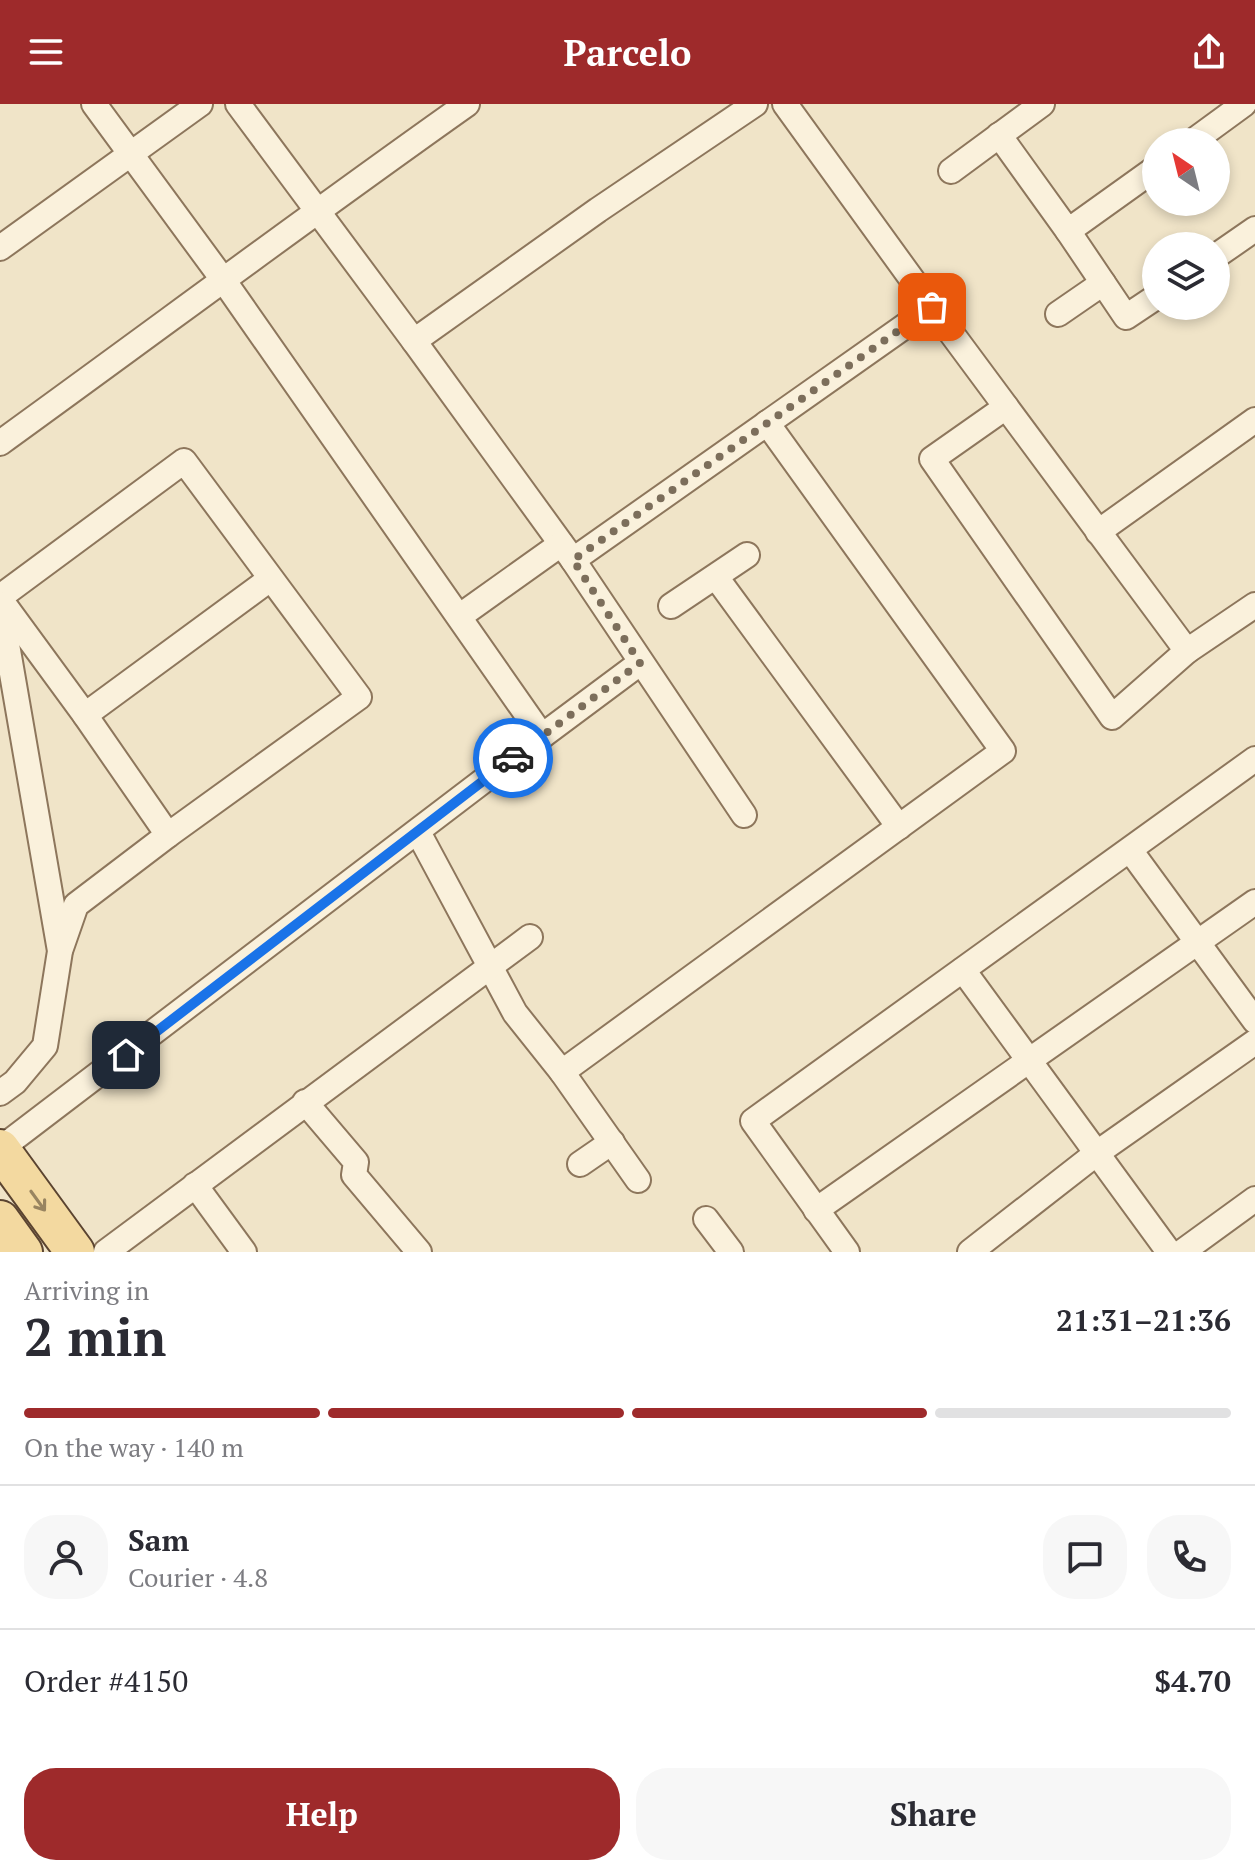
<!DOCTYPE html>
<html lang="en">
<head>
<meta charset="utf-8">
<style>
	body { margin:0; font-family:"PT Serif",serif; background:#f7f7f7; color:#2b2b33; height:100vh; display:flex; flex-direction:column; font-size:30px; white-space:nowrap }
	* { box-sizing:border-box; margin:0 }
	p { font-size:26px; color:#7c7c81 }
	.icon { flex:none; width:44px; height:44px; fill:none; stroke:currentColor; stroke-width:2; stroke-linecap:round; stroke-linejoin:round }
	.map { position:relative; height:1148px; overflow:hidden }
	.drawer { display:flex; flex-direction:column; background:#fff; flex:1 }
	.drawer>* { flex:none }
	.needle { width:52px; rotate:325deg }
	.tools { position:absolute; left:1142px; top:24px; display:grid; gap:16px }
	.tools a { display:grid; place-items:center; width:88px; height:88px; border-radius:50%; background:#fff; box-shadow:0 4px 12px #0003; font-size:40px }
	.pin { position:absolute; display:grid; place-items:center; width:68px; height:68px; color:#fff; margin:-34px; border-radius:16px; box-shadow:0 4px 12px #0006 }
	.courier { position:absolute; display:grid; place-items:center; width:80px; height:80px; margin:-40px; border:6px solid #1a73e8; border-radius:50%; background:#fff; color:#222; box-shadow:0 2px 10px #0007 }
	.head em { font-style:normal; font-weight:600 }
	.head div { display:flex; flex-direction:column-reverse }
	.head { display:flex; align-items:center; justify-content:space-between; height:136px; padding:0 24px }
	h1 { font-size:52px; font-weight:600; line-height:60px }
	.bar { display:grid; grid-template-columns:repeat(4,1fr); gap:12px 8px; align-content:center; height:96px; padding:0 24px }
	.bar i { height:10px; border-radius:6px; background:#e1e1e2 }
	.bar .on { background:#9e2a2b }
	.bar p { grid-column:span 4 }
	.line { display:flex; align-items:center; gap:20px; padding:0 24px; border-top:2px solid #e1e1e2 }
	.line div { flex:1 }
	.round { display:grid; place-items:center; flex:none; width:84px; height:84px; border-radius:32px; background:#f7f7f7 }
	.button { display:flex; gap:16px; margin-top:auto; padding:16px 24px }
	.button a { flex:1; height:92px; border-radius:32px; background:#9e2a2b; color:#fff; font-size:32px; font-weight:600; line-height:92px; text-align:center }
	.button a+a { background:#f7f7f7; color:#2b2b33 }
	header { display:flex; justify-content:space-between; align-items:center; height:104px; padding:0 24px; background:#9e2a2b; color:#fff; font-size:36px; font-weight:600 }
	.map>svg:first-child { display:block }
</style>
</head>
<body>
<header><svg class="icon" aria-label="menu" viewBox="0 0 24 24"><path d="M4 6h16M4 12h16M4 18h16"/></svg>Parcelo<svg class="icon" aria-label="share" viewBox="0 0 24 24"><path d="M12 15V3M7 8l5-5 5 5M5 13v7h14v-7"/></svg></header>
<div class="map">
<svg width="1255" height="1148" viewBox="0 0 1255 1148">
	<rect width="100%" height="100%" fill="#f0e4c8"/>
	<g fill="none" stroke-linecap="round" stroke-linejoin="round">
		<defs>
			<g id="minor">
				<path d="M 238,0 L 414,237 L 598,106 L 755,0"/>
				<path d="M 785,0 L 932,203"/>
				<path d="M 999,31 L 1068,127 L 1156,64"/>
				<path d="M 1192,38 L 1244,0"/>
				<path d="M 951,67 L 1042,0"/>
				<path d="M 1068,127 L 1126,213 L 1156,193"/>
				<path d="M 0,144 L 200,0"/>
				<path d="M 1216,152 L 1255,125"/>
				<path d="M 1058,210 L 1103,179"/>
				<path d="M 414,237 L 573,456 L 744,711"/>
				<path d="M 1006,303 L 932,355 L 1112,613 L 1187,547"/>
				<path d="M 0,339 C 156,226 310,111 467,0"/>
				<path d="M 1098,428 L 1255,316"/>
				<path d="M 573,456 L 932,203 L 1187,547 L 1255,501"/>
				<path d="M 716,473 L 899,723"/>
				<path d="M 0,493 L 184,357 L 359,593 L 168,731 L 85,611 L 0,495"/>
				<path d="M 671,502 L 747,451"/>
				<path d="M 460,512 L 561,440"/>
				<path d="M 85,611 L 270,475"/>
				<path d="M 542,632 L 640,559"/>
				<path d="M 418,728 L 515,909 L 562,968 L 1003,647 L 767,319"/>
				<path d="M 1130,746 L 1255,917"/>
				<path d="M 61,844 L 76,801 L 168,731"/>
				<path d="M 963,866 L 1169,1148"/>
				<path d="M 562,968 L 638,1076"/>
				<path d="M 0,989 L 15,978 L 45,942 L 60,847 L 0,500"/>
				<path d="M 305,998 L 356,1058 L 354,1071 L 419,1148"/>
				<path d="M 0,1045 L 542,632 L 224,177 L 94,0"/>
				<path d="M 580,1060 L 612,1038"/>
				<path d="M 195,1081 L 244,1148"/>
				<path d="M 816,1106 L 1255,798"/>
				<path d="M 706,1115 L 731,1148"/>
				<path d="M 106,1148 L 530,833"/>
				<path d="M 847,1148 L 753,1017 L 1255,655"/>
				<path d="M 970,1148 L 1097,1049 L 1255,938"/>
				<path d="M 1182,1148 L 1255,1095"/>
			</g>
			<g id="primary">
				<path d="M 0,1045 L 75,1148"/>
				<path d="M 0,1116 L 23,1148"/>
			</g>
		</defs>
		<use href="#minor" stroke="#8d765c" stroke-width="28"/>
		<use href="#primary" stroke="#5b4430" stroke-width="42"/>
		<use href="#minor" stroke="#faf1dc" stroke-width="24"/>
		<use href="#primary" stroke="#f3d9a0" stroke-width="38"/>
	</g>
	<defs><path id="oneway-shaft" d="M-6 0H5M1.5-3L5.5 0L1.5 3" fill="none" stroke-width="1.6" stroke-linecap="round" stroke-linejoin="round" transform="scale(2)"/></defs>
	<use stroke="#988460" href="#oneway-shaft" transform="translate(38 1097) rotate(54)"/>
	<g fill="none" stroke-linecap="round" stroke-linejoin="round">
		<path stroke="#7c6e5b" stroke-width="8" stroke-dasharray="0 14.4" d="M 513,654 L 640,559 L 573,456 L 932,203"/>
		<path stroke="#1a73e8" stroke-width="10" d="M 126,951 L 513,654"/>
	</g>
</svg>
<div class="tools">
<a><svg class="needle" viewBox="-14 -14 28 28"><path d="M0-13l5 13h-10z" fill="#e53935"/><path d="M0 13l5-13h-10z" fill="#7c7c81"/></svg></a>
<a><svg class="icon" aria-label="layers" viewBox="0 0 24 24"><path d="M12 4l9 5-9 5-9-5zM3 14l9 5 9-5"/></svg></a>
</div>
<div class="pin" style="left:932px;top:203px;background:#ea580c"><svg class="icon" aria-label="bag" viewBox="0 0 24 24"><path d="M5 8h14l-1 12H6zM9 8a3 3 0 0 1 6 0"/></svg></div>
<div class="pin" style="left:126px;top:951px;background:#1f2937"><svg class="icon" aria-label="home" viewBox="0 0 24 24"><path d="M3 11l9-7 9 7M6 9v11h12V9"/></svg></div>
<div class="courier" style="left:513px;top:654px"><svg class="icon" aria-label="car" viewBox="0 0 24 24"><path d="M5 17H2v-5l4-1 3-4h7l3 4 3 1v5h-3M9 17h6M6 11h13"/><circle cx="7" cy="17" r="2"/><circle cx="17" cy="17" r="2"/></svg></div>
</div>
<section class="drawer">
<div class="head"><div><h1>2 min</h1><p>Arriving in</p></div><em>21:31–21:36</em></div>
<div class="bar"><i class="on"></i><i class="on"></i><i class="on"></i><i></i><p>On the way · 140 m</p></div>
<div class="line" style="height:144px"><a class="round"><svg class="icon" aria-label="person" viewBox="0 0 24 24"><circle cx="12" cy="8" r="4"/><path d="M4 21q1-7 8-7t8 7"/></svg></a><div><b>Sam</b><p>Courier · 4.8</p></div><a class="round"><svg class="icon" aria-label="chat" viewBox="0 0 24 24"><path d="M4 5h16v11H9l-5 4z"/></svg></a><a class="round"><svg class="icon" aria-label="phone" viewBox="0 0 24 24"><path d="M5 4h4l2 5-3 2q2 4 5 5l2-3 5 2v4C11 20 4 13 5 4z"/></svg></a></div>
<div class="line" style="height:104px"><div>Order #4150</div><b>$4.70</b></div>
<div class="button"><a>Help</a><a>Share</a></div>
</section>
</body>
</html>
